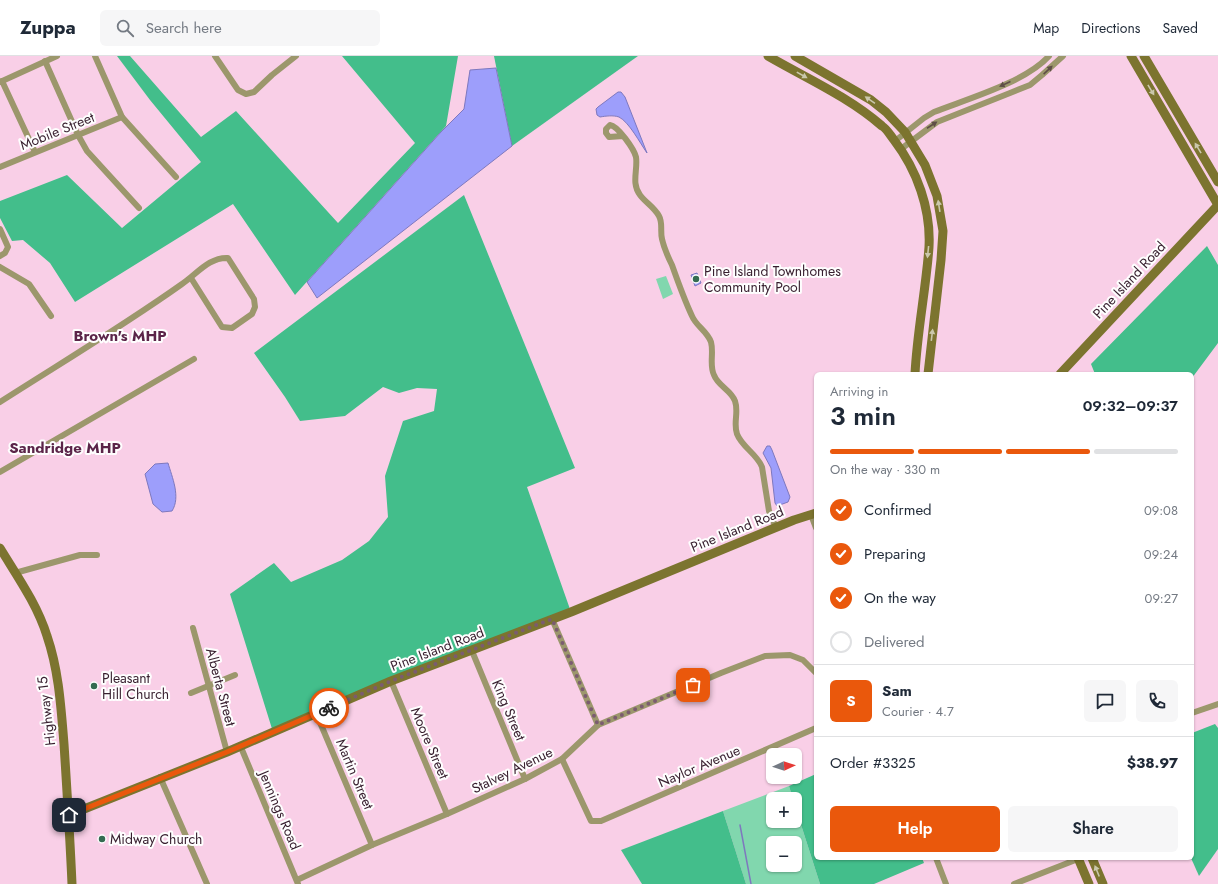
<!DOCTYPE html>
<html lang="en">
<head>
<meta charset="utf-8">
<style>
	body { margin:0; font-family:Jost,sans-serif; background:#f6f6f7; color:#1f2937; height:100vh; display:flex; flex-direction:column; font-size:15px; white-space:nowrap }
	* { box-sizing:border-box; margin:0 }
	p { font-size:13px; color:#747a83 }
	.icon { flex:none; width:22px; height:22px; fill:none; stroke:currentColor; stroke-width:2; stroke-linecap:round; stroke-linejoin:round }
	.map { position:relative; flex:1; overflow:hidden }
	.sheet { position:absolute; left:814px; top:316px; width:380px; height:488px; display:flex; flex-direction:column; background:#fff; border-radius:6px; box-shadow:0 1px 3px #0004 }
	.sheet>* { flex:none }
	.needle { width:26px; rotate:87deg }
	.buttons { position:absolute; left:766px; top:692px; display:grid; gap:8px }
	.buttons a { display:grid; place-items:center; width:36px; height:36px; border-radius:6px; background:#fff; box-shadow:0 1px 3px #0004; font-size:20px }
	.pin { position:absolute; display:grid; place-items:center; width:34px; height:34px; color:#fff; margin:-17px; border-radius:8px; box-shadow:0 2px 6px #0006 }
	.courier { position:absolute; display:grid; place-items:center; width:40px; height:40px; margin:-20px; border:3px solid #ea580c; border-radius:50%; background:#fff; color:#222; box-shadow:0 1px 5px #0007 }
	.head em { font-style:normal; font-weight:600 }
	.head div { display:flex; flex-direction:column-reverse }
	.head { display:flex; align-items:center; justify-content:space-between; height:68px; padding:0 16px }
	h1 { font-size:26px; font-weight:600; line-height:30px }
	.bar { display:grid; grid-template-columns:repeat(4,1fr); gap:6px 4px; align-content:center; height:48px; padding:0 16px }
	.bar i { height:5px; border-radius:3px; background:#e0e1e3 }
	.bar .on { background:#ea580c }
	.bar p { grid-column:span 4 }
	.line { display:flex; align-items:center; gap:10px; padding:0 16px; border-top:1px solid #e0e1e3 }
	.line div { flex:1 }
	.round { display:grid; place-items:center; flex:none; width:42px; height:42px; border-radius:6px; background:#f6f6f7 }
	ol { padding:0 16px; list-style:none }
	li { display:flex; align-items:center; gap:12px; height:44px }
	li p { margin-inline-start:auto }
	li .icon { padding:4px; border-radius:50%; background:#ea580c; color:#fff; stroke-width:4 }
	li:last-child { color:#747a83 }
	li i { width:22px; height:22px; border:2px solid #e0e1e3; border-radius:50% }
	.primary-button { display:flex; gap:8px; margin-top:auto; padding:8px 16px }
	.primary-button a { flex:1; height:46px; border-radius:6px; background:#ea580c; color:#fff; font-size:16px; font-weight:600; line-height:46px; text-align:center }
	.primary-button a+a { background:#f6f6f7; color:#1f2937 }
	header { display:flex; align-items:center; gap:24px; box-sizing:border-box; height:56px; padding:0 20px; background:#fff; border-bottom:1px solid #e0e1e3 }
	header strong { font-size:19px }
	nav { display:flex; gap:22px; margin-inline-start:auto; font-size:14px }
	.search { width:280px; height:36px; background:#f6f6f7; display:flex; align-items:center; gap:10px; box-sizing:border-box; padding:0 14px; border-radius:6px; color:#747a83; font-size:15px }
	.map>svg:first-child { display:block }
</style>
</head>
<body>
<header>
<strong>Zuppa</strong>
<div class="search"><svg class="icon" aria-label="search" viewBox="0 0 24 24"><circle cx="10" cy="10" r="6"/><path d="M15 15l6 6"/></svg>Search here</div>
<nav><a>Map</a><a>Directions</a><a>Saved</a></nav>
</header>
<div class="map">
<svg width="1218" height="828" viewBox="0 0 1218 828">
	<rect width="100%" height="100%" fill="#f9cfe7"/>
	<g fill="#81d7ae" fill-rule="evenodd">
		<path d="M 666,220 L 673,238 L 663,243 L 656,223 Z"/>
		<path d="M 789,730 L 793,743 L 773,743 L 773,765 L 795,765 L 795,750 L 820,828 L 746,828 L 723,755 ZM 773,787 L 795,787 L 795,809 L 773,809 Z"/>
	</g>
	<g fill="#43be8b">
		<path d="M 117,0 L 130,0 L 201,81 L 236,55 L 338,167 L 415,87 L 342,0 L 458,0 L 446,70 L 295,239 L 233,148 L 75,246 L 50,207 L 23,184 L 12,185 L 0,162 L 0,145 L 67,119 L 122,172 L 201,106 L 150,44 Z"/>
		<path d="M 494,0 L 638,0 L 512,90 Z"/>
		<path d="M 464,139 L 575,412 L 527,431 L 571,556 L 273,676 L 230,538 L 274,507 L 291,526 L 342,504 L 369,485 L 388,461 L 385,420 L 403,365 L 434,355 L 437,333 L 417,332 L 399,337 L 383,331 L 345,360 L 300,365 L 285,341 L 254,297 Z"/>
		<path d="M 1207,190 L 1218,209 L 1218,287 L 1192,322 L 1192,318 L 1095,318 L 1091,308 Z"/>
		<path d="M 1215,668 L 1218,672 L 1218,793 L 1199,820 L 1191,802 L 1192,677 Z"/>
		<path d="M 816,718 L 816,802 L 922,802 L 924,807 L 874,828 L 820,828 L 795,750 L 795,743 L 793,743 L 789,730 Z"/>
		<path d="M 723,755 L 746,828 L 642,828 L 621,794 Z"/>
	</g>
	<g fill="#9d9efb" stroke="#7e78be">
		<path d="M 496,12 L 512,90 L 317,242 L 307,226 L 441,76 L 464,53 L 470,14 Z"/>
		<path d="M 618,36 L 621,36 L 625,41 L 647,97 C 640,87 629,66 619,61 C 613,59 606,60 600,61 L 597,59 L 596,53 L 598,51 Z"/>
		<path d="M 697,217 L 701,227 L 695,230 L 691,219 Z"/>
		<path d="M 767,390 L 770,390 L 772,394 L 790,441 L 788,446 L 777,450 L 775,447 L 771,412 L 763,397 Z"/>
		<path d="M 168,407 C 172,421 181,441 172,455 L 162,456 L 153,448 L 145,418 L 155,408 Z"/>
	</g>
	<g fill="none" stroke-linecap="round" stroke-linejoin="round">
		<path stroke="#7e78be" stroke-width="1.5" d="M 740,769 L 751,828"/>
		<g stroke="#9c976c" stroke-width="6">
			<path d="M 95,0 L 122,61 L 176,121"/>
			<path d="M 215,0 L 238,34 L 246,38 L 254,36 L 272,19 L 296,0"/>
			<path d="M 45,5 L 78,79 L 87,95 L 139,152"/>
			<path d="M 2,25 L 35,96"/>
			<path d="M 0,26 L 57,0"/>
			<path d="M 623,80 L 609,81 L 606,77 L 606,73 L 610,69 C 618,70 634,93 636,101 C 638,114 631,127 640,139 C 646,147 654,151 659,160 C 663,167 660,175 662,183 C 664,192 668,201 672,209 C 678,226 684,243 692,260 C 696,270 707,275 711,286 C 714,297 709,309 714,319 C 718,330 731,334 735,345 C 739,356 733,367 737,378 C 742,391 757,398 762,411 L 769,455 L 776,472"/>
			<path d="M 895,85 L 924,62 L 934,56 C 967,43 1026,26 1049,0"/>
			<path d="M 901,93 L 937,66 L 1010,37 L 1030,29 L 1042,19 L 1063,0"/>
			<path d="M 0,111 L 122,61"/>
			<path d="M 0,173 L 8,191 L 5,197 L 0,200"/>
			<path d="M 0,211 L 29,228 L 51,260"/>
			<path d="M 0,346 C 61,307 123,270 182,228 C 197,218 209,201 228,202 L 254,243 L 255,251 L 252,258 L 232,272 L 222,271 L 191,222"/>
			<path d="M 0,416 L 194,303"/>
			<path d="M 811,459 L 816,472"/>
			<path d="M 15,517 L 80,499 L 97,499"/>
			<path d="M 552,563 L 598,669"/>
			<path d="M 193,572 L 227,696"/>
			<path d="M 472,595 L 525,723"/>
			<path d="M 391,625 L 447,758"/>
			<path d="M 191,637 L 235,619"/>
			<path d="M 316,657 L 372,789"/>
			<path d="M 1192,657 L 1218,648"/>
			<path d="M 240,689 L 298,828"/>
			<path d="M 562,703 L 591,765 L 601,765 L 816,672"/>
			<path d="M 160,721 L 207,828"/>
			<path d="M 936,802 L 946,828"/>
			<path d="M 297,824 L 372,789 L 447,758 L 525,723 L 562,703 L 598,669 L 721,617 L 765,600 L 790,599 L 803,604 L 816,617"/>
			<path d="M 1014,828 L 1078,803"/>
		</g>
		<g stroke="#7c742f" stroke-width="9">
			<path d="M 768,0 C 806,22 849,41 882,70 C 887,73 890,79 894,84 C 917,114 931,153 929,191 C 926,233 917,276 915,318"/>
			<path d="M 795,0 L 871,44 L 886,56 L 905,76 L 925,109 L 937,140 L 943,175 L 941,204 L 928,318"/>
			<path d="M 1131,0 L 1218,149"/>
			<path d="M 1144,0 L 1218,126"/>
			<path d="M 1060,318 L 1218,149"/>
			<path d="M 0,492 C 17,520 37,548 47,580 C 59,615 61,652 64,688 C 67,735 70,781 72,828"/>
			<path d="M 69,759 L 227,696 L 391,625 L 571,556 L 794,464 L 816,457"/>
			<path d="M 1078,802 L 1089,828"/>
			<path d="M 1092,802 L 1103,828"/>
		</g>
	</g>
	<defs><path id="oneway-solid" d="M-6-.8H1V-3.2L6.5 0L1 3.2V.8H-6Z"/></defs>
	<g fill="#5f4e47">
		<use href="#oneway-solid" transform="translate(1048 14) rotate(-43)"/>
		<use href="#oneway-solid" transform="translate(1005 28) rotate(156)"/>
		<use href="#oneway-solid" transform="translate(932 69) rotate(-33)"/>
	</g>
	<g fill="#cac7ab">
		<use href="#oneway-solid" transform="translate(802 19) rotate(29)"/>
		<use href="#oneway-solid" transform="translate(1151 34) rotate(59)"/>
		<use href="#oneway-solid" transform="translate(870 44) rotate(-146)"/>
		<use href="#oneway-solid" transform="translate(1198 92) rotate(-121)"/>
		<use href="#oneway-solid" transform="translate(939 150) rotate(-99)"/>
		<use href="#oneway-solid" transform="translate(928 196) rotate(96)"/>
		<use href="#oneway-solid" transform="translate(932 279) rotate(-83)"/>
		<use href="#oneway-solid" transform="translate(1097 815) rotate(-112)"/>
	</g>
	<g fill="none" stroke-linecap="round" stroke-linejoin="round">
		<path stroke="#7b5c6f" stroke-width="4" stroke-dasharray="0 7.2" d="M 329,652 L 391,625 L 552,563 L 598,669 L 693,629"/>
		<path stroke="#ea580c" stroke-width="5" d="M 69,759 L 227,696 L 329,652"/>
	</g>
	<g fill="#346b51" stroke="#fefefe" stroke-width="1.5">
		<circle cx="696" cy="223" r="4"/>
		<circle cx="94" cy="630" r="4"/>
		<circle cx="102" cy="783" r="4"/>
	</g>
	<g text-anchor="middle" stroke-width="4" stroke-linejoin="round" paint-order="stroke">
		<g font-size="14" fill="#371e2e" stroke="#fefefe">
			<text transform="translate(57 75) rotate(-22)" y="5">Mobile Street</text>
			<text transform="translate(1129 224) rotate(-47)" y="5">Pine Island Road</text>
			<text transform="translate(737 473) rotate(-22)" y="5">Pine Island Road</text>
			<text transform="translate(437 593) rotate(-21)" y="5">Pine Island Road</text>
			<text transform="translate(221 631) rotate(75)" y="5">Alberta Street</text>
			<text transform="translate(509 654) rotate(67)" y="5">King Street</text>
			<text transform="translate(46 655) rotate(-97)" y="5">Highway 15</text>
			<text transform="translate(430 687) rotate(67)" y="5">Moore Street</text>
			<text transform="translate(699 710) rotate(-23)" y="5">Naylor Avenue</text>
			<text transform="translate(512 714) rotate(-26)" y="5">Stalvey Avenue</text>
			<text transform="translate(355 718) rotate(67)" y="5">Martin Street</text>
			<text transform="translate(280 754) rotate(67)" y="5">Jennings Road</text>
		</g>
		<g font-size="14" fill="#371e2e" stroke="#fefefe" text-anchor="start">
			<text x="704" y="220">Pine Island Townhomes<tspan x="704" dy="16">Community Pool</tspan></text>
			<text x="102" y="627">Pleasant<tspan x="102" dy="16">Hill Church</tspan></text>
			<text x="110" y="788">Midway Church</text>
		</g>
		<g font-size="15" font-weight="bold" fill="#5b2449" stroke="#fefefe">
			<text x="120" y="285">Brown's MHP</text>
			<text x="65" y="397">Sandridge MHP</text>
		</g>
	</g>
</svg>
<div class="buttons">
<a><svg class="needle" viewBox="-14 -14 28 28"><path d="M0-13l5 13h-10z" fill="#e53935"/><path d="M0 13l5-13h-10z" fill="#747a83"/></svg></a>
<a>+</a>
<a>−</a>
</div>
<div class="pin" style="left:693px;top:629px;background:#ea580c"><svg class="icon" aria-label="bag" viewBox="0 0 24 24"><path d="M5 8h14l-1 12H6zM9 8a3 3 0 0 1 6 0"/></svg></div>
<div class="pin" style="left:69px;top:759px;background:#1f2937"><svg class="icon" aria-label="home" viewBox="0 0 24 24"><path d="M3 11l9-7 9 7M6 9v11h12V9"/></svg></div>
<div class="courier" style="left:329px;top:652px"><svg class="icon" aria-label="bike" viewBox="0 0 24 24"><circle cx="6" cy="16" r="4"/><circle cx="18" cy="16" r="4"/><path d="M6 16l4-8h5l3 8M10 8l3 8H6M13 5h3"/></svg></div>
<section class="sheet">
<div class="head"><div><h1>3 min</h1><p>Arriving in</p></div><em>09:32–09:37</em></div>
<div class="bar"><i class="on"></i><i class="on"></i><i class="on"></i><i></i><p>On the way · 330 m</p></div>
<ol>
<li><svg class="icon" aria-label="check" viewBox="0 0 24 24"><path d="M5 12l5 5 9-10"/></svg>Confirmed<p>09:08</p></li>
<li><svg class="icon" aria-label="check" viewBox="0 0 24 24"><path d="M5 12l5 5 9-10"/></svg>Preparing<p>09:24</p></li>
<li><svg class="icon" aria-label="check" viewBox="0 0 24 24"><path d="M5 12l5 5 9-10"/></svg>On the way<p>09:27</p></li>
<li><i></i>Delivered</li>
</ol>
<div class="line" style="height:72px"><b class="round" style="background:#ea580c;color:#fff">S</b><div><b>Sam</b><p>Courier · 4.7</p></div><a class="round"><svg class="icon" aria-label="chat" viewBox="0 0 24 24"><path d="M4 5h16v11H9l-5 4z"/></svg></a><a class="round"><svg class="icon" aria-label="phone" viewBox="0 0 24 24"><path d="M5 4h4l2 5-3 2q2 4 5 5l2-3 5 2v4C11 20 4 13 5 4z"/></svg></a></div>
<div class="line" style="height:52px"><div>Order #3325</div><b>$38.97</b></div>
<div class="primary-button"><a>Help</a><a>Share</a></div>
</section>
</div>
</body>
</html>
